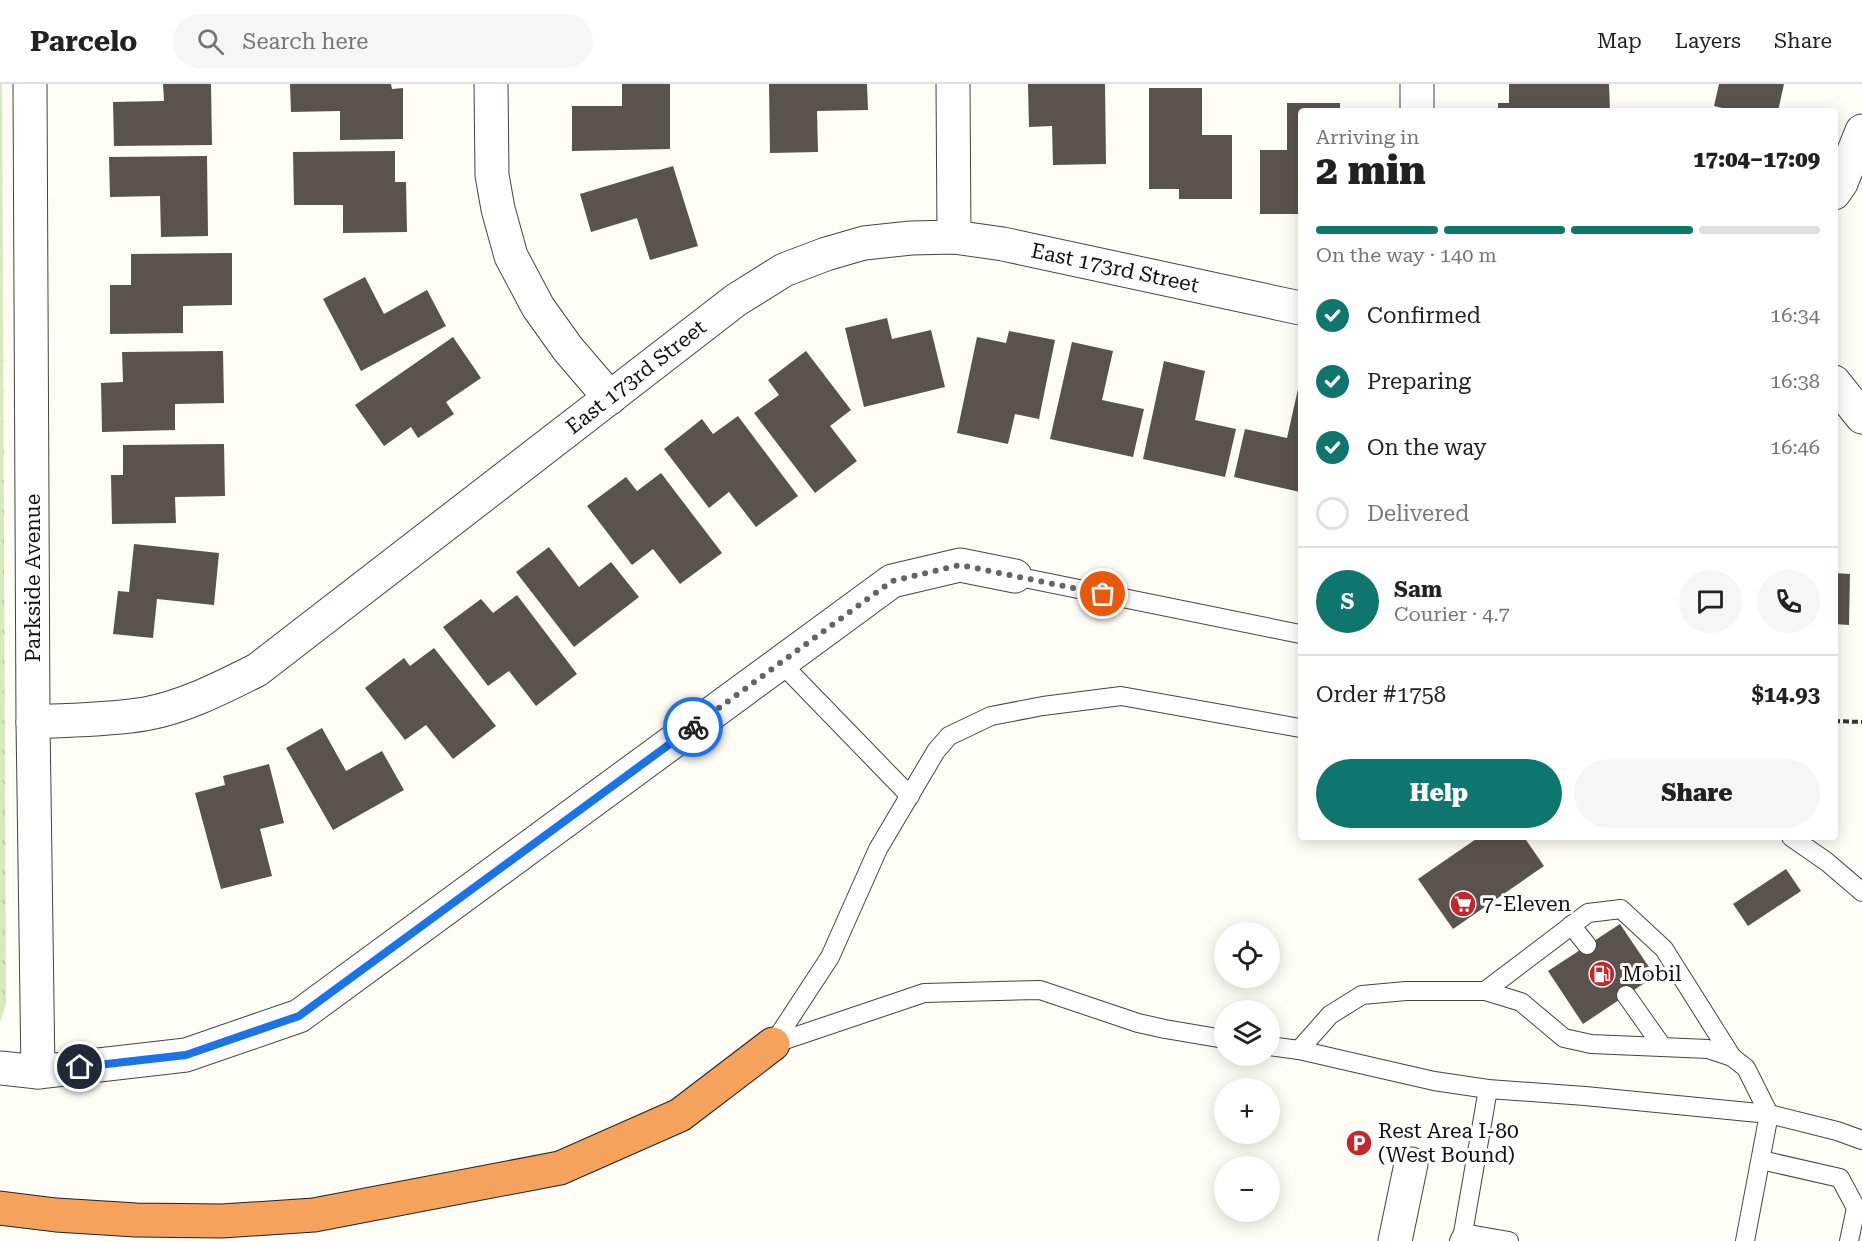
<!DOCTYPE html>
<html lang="en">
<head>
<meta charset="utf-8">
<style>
	body { margin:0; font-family:"Roboto Serif",serif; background:#f6f6f6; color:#202124; height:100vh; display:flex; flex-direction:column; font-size:22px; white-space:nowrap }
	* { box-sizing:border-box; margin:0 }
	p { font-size:20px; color:#757577 }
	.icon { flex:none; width:33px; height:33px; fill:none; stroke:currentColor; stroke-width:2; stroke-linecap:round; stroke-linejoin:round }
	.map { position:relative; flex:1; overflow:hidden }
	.drawer { position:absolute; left:1298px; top:24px; width:540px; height:732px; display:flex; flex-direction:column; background:#fff; border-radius:6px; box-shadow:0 3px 15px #0003 }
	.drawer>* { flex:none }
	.buttons { position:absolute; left:1214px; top:838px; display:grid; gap:12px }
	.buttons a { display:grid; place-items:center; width:66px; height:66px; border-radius:50%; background:#fff; box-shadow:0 3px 15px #0003; font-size:30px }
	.pin { position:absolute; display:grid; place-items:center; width:51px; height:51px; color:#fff; margin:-26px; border:3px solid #fff; border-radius:50%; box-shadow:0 2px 6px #0007 }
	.courier { position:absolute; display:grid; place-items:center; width:60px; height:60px; margin:-30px; border:4px solid #1a73e8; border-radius:50%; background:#fff; color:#222; box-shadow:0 2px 8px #0007 }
	.summary em { font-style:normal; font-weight:800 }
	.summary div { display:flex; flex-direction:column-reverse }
	.summary { display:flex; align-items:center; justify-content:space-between; height:102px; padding:0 18px }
	h1 { font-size:39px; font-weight:800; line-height:45px }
	.bar { display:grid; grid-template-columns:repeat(4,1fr); gap:9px 6px; align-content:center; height:72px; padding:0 18px }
	.bar i { height:8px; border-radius:4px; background:#e0e0e0 }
	.bar .current { background:#0f766e }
	.bar p { grid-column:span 4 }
	.line { display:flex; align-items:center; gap:15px; padding:0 18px; border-top:2px solid #e0e0e0 }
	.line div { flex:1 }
	.round { display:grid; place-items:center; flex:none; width:63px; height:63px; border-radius:32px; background:#f6f6f6 }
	ol { padding:0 18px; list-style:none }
	li { display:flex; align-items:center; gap:18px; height:66px }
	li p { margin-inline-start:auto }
	li .icon { padding:6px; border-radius:50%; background:#0f766e; color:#fff; stroke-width:4 }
	li:last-child { color:#757577 }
	li i { width:33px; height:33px; border:3px solid #e0e0e0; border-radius:50% }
	.action { display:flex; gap:12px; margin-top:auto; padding:12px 18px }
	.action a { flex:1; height:69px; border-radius:36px; background:#0f766e; color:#fff; font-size:24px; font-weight:800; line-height:69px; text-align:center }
	.action a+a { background:#f6f6f6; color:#202124 }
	header { display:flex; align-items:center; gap:36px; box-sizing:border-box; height:84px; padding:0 30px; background:#fff; border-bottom:2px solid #e0e0e0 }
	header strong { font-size:28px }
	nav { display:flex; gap:33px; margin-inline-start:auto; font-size:21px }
	.search { width:420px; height:54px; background:#f6f6f6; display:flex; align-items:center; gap:15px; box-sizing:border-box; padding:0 21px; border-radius:33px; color:#757577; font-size:22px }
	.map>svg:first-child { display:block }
</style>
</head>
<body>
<header>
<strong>Parcelo</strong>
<div class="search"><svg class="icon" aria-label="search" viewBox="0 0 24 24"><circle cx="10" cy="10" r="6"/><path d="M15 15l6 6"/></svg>Search here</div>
<nav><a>Map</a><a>Layers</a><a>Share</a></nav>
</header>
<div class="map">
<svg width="1862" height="1157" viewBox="0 0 1862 1157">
	<defs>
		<pattern id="park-tufts" width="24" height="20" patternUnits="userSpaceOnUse" patternTransform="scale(1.5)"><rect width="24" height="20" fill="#d5ebbd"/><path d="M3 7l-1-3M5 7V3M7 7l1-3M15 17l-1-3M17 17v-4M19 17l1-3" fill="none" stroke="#b6c8a1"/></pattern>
	</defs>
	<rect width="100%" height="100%" fill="#fffdf5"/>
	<path fill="url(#park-tufts)" d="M 0,0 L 2,0 L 6,920 L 0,938 Z"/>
	<g fill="#5a524d">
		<path d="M 163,0 L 211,0 L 212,61 L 114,62 L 113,18 L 164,17 Z"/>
		<path d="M 290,0 L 391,0 L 392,5 L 403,4 L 403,55 L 340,56 L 340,27 L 291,28 Z"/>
		<path d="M 622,0 L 670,0 L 670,65 L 572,67 L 572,22 L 622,22 Z"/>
		<path d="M 769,0 L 867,0 L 868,26 L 817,27 L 818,68 L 770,69 Z"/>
		<path d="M 1028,0 L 1105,0 L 1106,80 L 1053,81 L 1052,42 L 1029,43 Z"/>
		<path d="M 1509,0 L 1609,0 L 1610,27 L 1498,27 L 1498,19 L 1509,19 Z"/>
		<path d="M 1719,0 L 1784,0 L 1778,27 L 1735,27 L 1714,22 Z"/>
		<path d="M 1149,4 L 1202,4 L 1202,51 L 1232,51 L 1232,115 L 1179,115 L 1179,105 L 1149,105 Z"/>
		<path d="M 1287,19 L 1340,19 L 1340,27 L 1300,27 L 1300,130 L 1260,130 L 1260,66 L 1287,66 Z"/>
		<path d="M 395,67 L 395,98 L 406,98 L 407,148 L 343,149 L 343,121 L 294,121 L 293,68 Z"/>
		<path d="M 207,72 L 208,152 L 161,153 L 160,112 L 110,113 L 109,73 Z"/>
		<path d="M 673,82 L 698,162 L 650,176 L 637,134 L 591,148 L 580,110 Z"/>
		<path d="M 232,169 L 232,221 L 183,222 L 183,249 L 110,250 L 110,201 L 131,201 L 131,170 Z"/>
		<path d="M 365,193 L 384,230 L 427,206 L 446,242 L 361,287 L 323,215 Z"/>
		<path d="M 887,234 L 892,255 L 931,246 L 945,303 L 864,323 L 845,244 Z"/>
		<path d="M 1009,247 L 1055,256 L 1039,335 L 1015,330 L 1008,360 L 957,349 L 977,253 L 1006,259 Z"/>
		<path d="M 453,253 L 481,294 L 446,318 L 454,330 L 418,354 L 411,343 L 384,362 L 355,321 Z"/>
		<path d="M 1072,258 L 1113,267 L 1102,316 L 1144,325 L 1133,373 L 1050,355 Z"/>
		<path d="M 223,267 L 224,319 L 175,320 L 175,346 L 102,348 L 101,299 L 123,298 L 122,268 Z"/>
		<path d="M 806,267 L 851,326 L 830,342 L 857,377 L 815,409 L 754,329 L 779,311 L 768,296 Z"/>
		<path d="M 1164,277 L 1205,287 L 1195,336 L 1236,345 L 1225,393 L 1143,375 Z"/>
		<path d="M 1298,305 L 1300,306 L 1300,408 L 1234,393 L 1245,345 L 1287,354 Z"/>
		<path d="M 738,332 L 798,412 L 756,443 L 729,408 L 709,424 L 664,365 L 702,335 L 713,350 Z"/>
		<path d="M 224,360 L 225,412 L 175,413 L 176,439 L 112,440 L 111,391 L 123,391 L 123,361 Z"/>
		<path d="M 661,389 L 722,469 L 680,500 L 653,465 L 632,481 L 587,422 L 626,393 L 637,407 Z"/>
		<path d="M 134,460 L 219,469 L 214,521 L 157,515 L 153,554 L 113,550 L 118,507 L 129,508 Z"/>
		<path d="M 549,463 L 579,503 L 611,478 L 639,513 L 574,563 L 516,488 Z"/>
		<path d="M 1834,489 L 1850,490 L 1849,541 L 1834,540 Z"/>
		<path d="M 517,511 L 577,590 L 536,622 L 509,587 L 488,602 L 443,543 L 481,515 L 493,529 Z"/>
		<path d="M 434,564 L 496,642 L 453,675 L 426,641 L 405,656 L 365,604 L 404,574 L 410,582 Z"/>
		<path d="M 322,644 L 346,687 L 382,667 L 404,706 L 333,746 L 286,664 Z"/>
		<path d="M 269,680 L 284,739 L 260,745 L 272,792 L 221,805 L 195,709 L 225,701 L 223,692 Z"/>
		<path d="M 1479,753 L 1524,753 L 1544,782 L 1453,845 L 1418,795 Z"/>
		<path d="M 1786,785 L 1801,807 L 1748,842 L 1733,820 Z"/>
		<path d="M 1620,840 L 1655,892 L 1583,940 L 1548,887 Z"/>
	</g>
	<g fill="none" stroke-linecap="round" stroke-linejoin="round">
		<defs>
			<g id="lane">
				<path d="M 1015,492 L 1300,550"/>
				<path d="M 781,579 L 910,712"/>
				<path d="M 1791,753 L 1827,778 L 1862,808"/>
				<path d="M 1571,841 L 1587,861"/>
				<path d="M 1485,907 L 1588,829 L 1621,825 L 1664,865 L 1732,973"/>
				<path d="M 1626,911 L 1662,962"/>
				<path d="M 773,960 L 830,873 L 878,765 L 936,667 L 949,652 L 991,632 L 1043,622 L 1121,612 L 1300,644"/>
				<path d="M 773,960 L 924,909 L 1040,906 L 1138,939 L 1165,945 L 1224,955"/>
				<path d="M 1269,962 L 1299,966 L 1434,997 L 1488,1005 L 1585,1012 L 1769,1030 L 1837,1047 L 1862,1056"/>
				<path d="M 1299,966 L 1330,931 L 1362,911 L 1406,907 L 1485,907 L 1521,918 L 1564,954 L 1591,960 L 1708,965 L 1732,973 L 1746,984 L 1769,1030 L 1745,1157"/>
				<path d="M 1761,1076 L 1840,1094 L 1856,1124 L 1849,1157"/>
				<path d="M 1463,1149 L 1509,1157"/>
				<path d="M 1459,1157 L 1463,1149 L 1488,1005"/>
			</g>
			<g id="street">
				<path d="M 30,0 L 33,638 L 38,988"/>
				<path d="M 491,0 L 492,91 L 498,125 L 511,172 L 538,223 L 568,265 L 610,314"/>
				<path d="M 953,0 L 954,153"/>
				<path d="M 1417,0 L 1417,27"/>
				<path d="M 1834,109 L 1841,99 L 1862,47"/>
				<path d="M 1834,298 L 1862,333"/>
				<path d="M 33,638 C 70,636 108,636 145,630 C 184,623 221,604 257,586 L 736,216 L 784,186 L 826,170 L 864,159 L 911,154 L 954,153 L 1003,160 L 1300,224"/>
				<path d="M 0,984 L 38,988 L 186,971 L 299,932 L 892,497 L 960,481 L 1015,492"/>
				<path d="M 1395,1157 L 1411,1080"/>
			</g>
			<path id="highway" d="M 0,1124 L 56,1131 L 136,1136 L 222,1137 L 314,1131 L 560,1084 L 680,1031 L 773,960"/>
		</defs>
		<use href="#lane" stroke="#444" stroke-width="20"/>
		<use href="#street" stroke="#444" stroke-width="35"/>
		<use href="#highway" stroke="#222" stroke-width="35"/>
		<path stroke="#333" stroke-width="4" stroke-dasharray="6 3" stroke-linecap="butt" d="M 1834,637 L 1862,638"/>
		<use href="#lane" stroke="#fff" stroke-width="18"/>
		<use href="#street" stroke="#fff" stroke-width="33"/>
		<use href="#highway" stroke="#f5a25d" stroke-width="33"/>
	</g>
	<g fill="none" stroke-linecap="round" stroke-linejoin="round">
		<path stroke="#646461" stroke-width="6" stroke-dasharray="0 10.8" d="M 693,643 L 892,497 L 960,481 L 1103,510"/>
		<path stroke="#1a73e8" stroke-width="8" d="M 80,983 L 186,971 L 299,932 L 693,643"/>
	</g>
	<defs>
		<symbol id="supermarket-disc" viewBox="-11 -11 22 22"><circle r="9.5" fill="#c4262e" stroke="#fff"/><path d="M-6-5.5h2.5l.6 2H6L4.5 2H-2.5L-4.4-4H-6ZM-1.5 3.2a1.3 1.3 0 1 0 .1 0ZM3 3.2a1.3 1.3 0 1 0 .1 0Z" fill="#fff"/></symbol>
		<symbol id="fuel-disc" viewBox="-11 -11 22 22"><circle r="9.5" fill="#c4262e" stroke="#fff"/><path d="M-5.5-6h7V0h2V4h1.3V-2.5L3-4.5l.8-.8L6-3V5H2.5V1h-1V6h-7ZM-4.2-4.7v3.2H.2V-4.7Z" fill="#fff"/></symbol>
		<symbol id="parking-disc" viewBox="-11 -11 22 22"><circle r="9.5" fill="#c4262e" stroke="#fff"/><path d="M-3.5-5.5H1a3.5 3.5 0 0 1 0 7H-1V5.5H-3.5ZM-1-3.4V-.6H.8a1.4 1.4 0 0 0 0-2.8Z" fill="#fff"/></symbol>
	</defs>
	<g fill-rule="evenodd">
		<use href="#supermarket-disc" x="1448" y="805" width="30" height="30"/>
		<use href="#fuel-disc" x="1587" y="875" width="30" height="30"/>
		<use href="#parking-disc" x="1344" y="1044" width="30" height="30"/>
	</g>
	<g text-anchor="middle" stroke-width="6" stroke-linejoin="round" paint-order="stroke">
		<g font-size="21" fill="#111" stroke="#fff">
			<text transform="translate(1115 184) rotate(12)" y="7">East 173rd Street</text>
			<text transform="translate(636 293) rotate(-38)" y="7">East 173rd Street</text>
			<text transform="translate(33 494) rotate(-90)" y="7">Parkside Avenue</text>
		</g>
		<g font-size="21" fill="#111" stroke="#fff" text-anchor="start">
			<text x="1482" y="827">7-Eleven</text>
			<text x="1622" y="897">Mobil</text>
			<text x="1378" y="1054">Rest Area I-80<tspan x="1378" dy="24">(West Bound)</tspan></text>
		</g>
	</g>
</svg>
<div class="buttons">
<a><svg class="icon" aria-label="locate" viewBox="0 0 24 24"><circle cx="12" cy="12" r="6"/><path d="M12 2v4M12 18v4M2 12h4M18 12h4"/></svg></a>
<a><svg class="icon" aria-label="layers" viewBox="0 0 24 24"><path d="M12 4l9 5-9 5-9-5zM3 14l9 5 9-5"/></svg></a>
<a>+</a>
<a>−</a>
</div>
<div class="pin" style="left:1103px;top:510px;background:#ea580c"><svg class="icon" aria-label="bag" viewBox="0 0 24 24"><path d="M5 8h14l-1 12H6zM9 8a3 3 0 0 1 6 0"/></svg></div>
<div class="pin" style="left:80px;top:983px;background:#1f2937"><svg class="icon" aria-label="home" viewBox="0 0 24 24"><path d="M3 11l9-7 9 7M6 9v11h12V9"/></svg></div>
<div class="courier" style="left:693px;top:643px"><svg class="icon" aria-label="bike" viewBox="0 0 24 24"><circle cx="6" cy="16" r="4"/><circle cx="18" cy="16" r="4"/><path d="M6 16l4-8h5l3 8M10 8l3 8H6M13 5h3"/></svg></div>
<section class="drawer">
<div class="summary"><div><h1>2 min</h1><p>Arriving in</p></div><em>17:04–17:09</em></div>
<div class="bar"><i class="current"></i><i class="current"></i><i class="current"></i><i></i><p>On the way · 140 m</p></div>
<ol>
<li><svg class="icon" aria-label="check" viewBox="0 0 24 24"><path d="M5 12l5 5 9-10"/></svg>Confirmed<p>16:34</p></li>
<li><svg class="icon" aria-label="check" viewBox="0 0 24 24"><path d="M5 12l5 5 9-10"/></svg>Preparing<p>16:38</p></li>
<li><svg class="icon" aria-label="check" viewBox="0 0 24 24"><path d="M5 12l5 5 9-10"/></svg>On the way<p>16:46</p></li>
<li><i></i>Delivered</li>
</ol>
<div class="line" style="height:108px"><b class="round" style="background:#0f766e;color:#fff">S</b><div><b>Sam</b><p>Courier · 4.7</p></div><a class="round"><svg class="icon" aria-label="chat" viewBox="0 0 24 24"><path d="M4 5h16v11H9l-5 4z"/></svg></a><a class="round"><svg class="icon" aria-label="phone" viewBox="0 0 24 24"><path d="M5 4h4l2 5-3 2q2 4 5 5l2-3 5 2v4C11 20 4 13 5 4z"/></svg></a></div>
<div class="line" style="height:78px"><div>Order #1758</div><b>$14.93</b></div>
<div class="action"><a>Help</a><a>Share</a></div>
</section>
</div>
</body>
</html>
